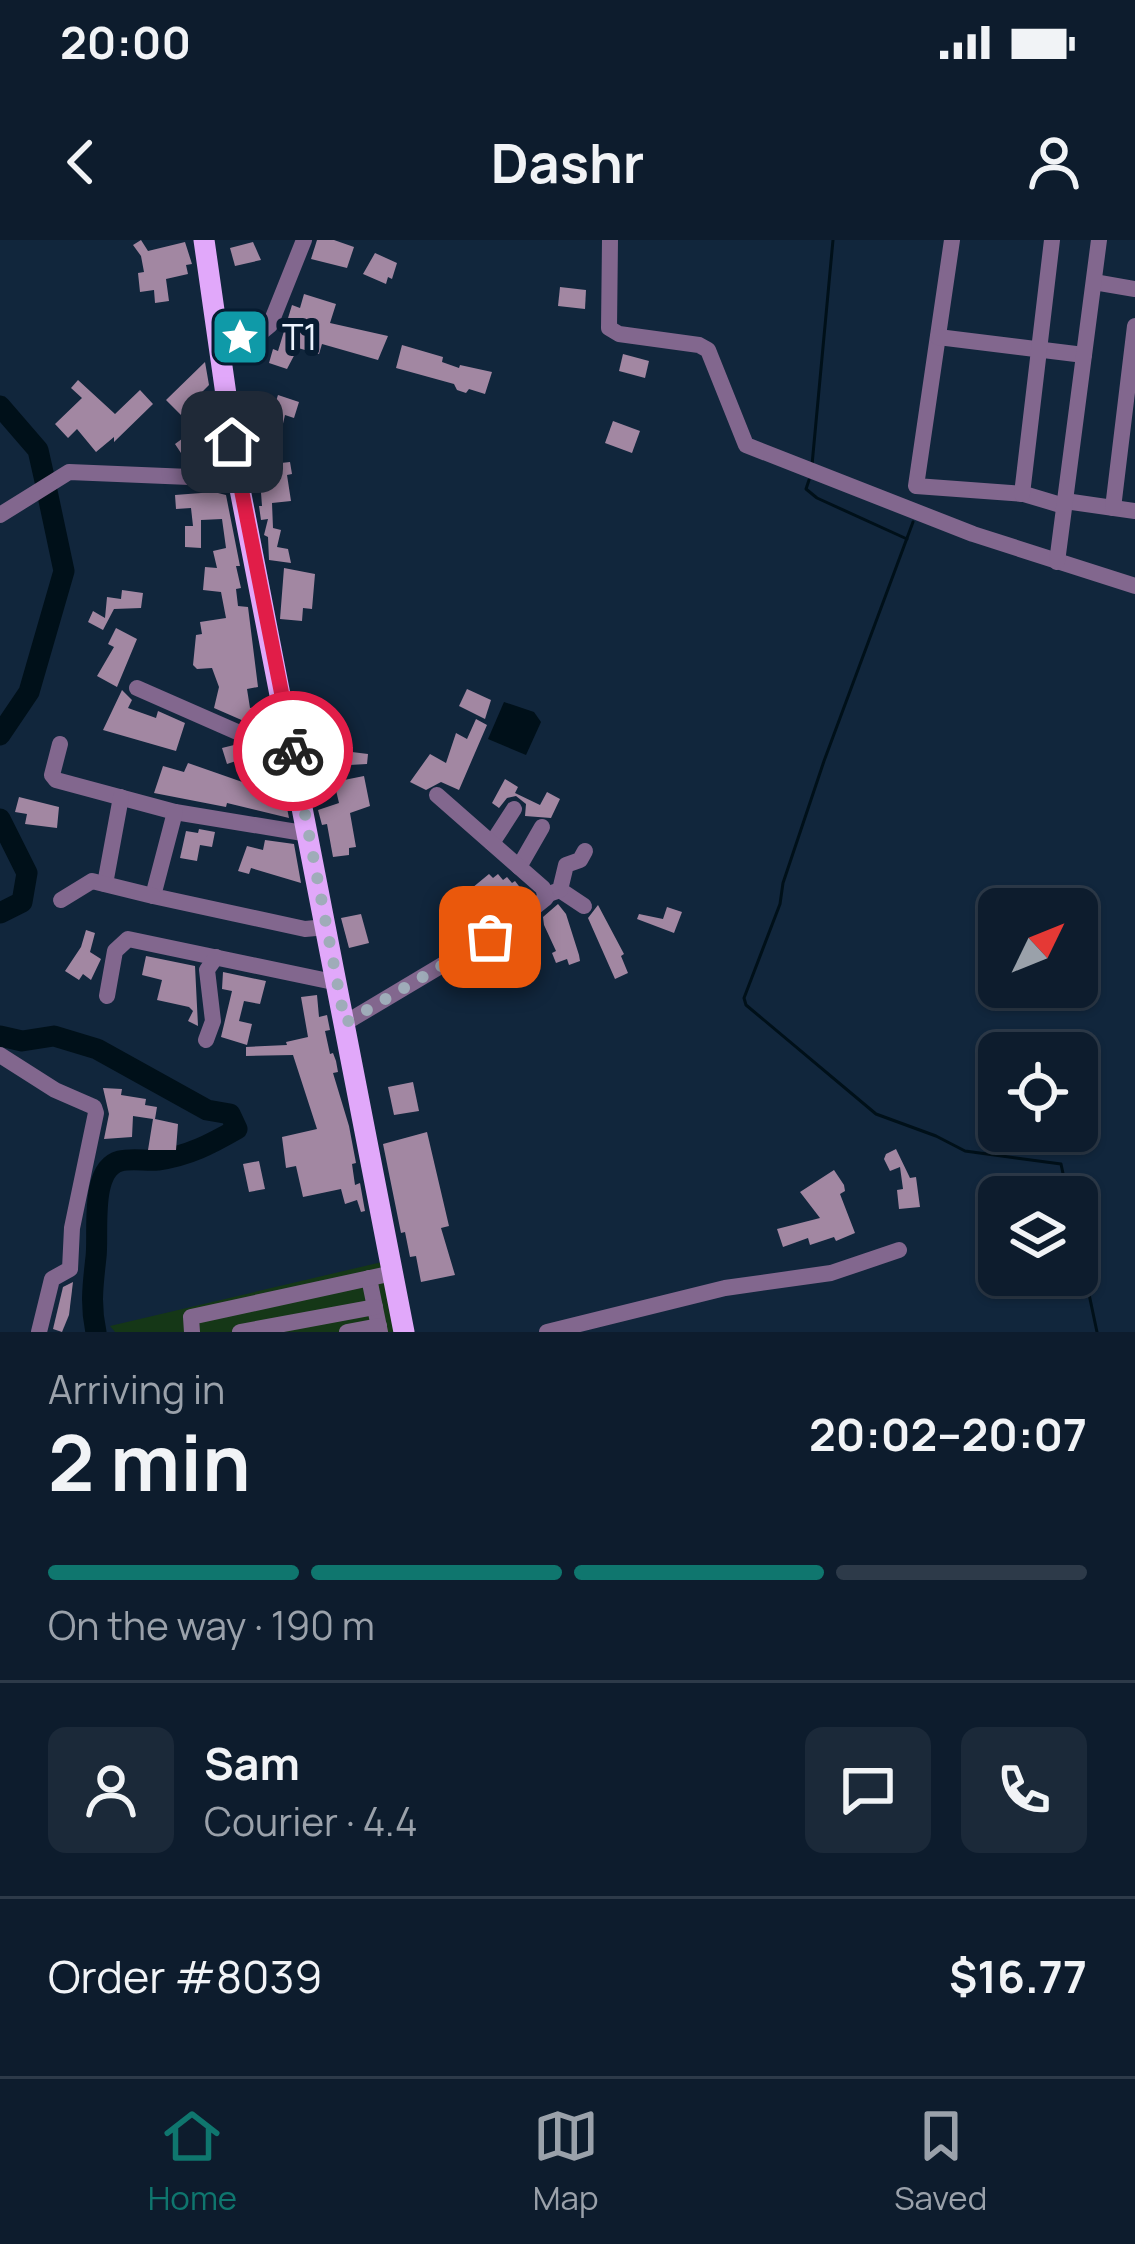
<!DOCTYPE html>
<html lang="en">
<head>
<meta charset="utf-8">
<style>
	body { margin:0; font-family:Manrope,sans-serif; background:#1b2939; color:#f1f3f6; height:100vh; display:flex; flex-direction:column; font-size:45px; white-space:nowrap }
	* { box-sizing:border-box; margin:0 }
	p { font-size:39px; color:#9aa1aa }
	.icon { flex:none; width:66px; height:66px; fill:none; stroke:currentColor; stroke-width:2; stroke-linecap:round; stroke-linejoin:round }
	.map { position:relative; height:1092px; overflow:hidden }
	.side { display:flex; flex-direction:column; background:#0d1c2d; flex:1 }
	.side>* { flex:none }
	.needle { width:78px; rotate:47deg }
	.fabs { position:absolute; left:978px; top:648px; display:grid; gap:24px }
	.fabs a { display:grid; place-items:center; width:120px; height:120px; border-radius:18px; background:#0d1c2d; box-shadow:0 3px 9px #0004,0 0 0 3px #2d3a49; font-size:60px }
	.pin { position:absolute; display:grid; place-items:center; width:102px; height:102px; color:#fff; margin:-51px; border-radius:24px; box-shadow:0 6px 18px #0006 }
	.courier { position:absolute; display:grid; place-items:center; width:120px; height:120px; margin:-60px; border:9px solid #e11d48; border-radius:50%; background:#fff; color:#222; box-shadow:0 3px 15px #0007 }
	.headline em { font-style:normal; font-weight:700 }
	.headline div { display:flex; flex-direction:column-reverse }
	.headline { display:flex; align-items:center; justify-content:space-between; height:204px; padding:0 48px }
	h1 { font-size:78px; font-weight:700; line-height:90px }
	.bar { display:grid; grid-template-columns:repeat(4,1fr); gap:18px 12px; align-content:center; height:144px; padding:0 48px }
	.bar i { height:15px; border-radius:9px; background:#2d3a49 }
	.bar .on { background:#0f766e }
	.bar p { grid-column:span 4 }
	.line { display:flex; align-items:center; gap:30px; padding:0 48px; border-top:3px solid #2d3a49 }
	.line div { flex:1 }
	.round { display:grid; place-items:center; flex:none; width:126px; height:126px; border-radius:18px; background:#1b2939 }
	.status { display:flex; justify-content:space-between; align-items:center; height:84px; padding:0 60px; background:#0d1c2d; direction:ltr }
	.status svg { height:33px; fill:currentColor }
	header { display:flex; justify-content:space-between; align-items:center; height:156px; padding:0 48px; background:#0d1c2d; font-size:54px; font-weight:700 }
	.tab-bar { display:flex; justify-content:space-around; align-items:center; height:168px; border-top:3px solid #2d3a49; background:#0d1c2d; font-size:33px; color:#9aa1aa }
	.tab-bar a { display:grid; justify-items:center; gap:6px }
	.tab-bar .on { color:#0f766e }
	.map>svg:first-child { display:block }
</style>
</head>
<body>
<div class="status"><b>20:00</b><svg viewBox="0 0 49 12"><path d="M0 12V9h3v3zM5 12V6h3v6zM10 12V3h3v9zM15 12V0h3v12zM26 1h20v11H26zM47 4h2v5h-2z"/></svg></div>
<header><svg class="icon" aria-label="back" viewBox="0 0 24 24"><path d="M15 5l-7 7 7 7"/></svg>Dashr<svg class="icon" aria-label="person" viewBox="0 0 24 24"><circle cx="12" cy="8" r="4"/><path d="M4 21q1-7 8-7t8 7"/></svg></header>
<div class="map">
<svg width="1135" height="1092" viewBox="0 0 1135 1092">
	<rect width="100%" height="100%" fill="#11263c"/>
	<path fill="#153717" d="M 382,1022 L 397,1092 L 115,1092 L 110,1086 Z"/>
	<path fill="#001019" d="M 504,462 L 534,472 L 541,482 L 526,515 L 488,499 Z"/>
	<g fill="none" stroke-linecap="round" stroke-linejoin="round">
		<g stroke="#001019" stroke-width="3">
			<path d="M 812,225 L 833,0"/>
			<path d="M 809,240 L 806,249 L 817,258 L 907,299"/>
			<path d="M 913,282 L 824,521 L 783,643 L 780,664 L 744,758 L 746,765 L 876,874 L 936,896 L 965,911 L 1061,924 L 1068,957"/>
			<path d="M 1077,997 L 1097,1092"/>
		</g>
		<g stroke="#001019" stroke-width="21">
			<path d="M 0,166 L 38,210 L 45,241"/>
			<path d="M 0,495 L 29,452 L 64,331 L 47,251"/>
			<path d="M 0,579 L 27,633 L 22,662 L 0,673"/>
			<path d="M 0,796 L 22,801 L 54,796 L 97,809 L 207,870 L 230,874 L 237,889 C 211,904 188,916 158,920 C 146,921 131,918 120,921 C 89,929 99,994 96,1017 C 93,1044 90,1065 96,1092"/>
		</g>
	</g>
	<g fill="#a287a2">
		<path d="M 141,0 L 148,11 L 185,2 L 192,24 L 186,25 L 188,34 L 166,39 L 169,61 L 155,63 L 154,50 L 140,52 L 138,33 L 144,32 L 141,16 L 133,5 Z"/>
		<path d="M 317,0 L 334,0 L 354,7 L 347,28 L 311,19 Z"/>
		<path d="M 253,2 L 261,20 L 235,26 L 230,8 Z"/>
		<path d="M 375,13 L 397,23 L 392,39 L 388,37 L 386,44 L 363,34 Z"/>
		<path d="M 560,47 L 586,50 L 585,69 L 558,66 Z"/>
		<path d="M 304,54 L 336,64 L 330,83 L 388,96 L 378,120 L 322,104 L 319,114 L 298,108 L 287,129 L 269,123 L 273,109 L 278,111 L 292,65 L 300,68 Z"/>
		<path d="M 402,105 L 443,117 L 442,122 L 459,128 L 460,125 L 492,132 L 485,154 L 469,149 L 466,153 L 457,150 L 454,144 L 396,128 Z"/>
		<path d="M 623,114 L 649,121 L 645,138 L 619,131 Z"/>
		<path d="M 205,122 L 209,145 L 200,154 L 211,153 L 221,226 L 208,225 L 207,217 L 200,218 L 199,209 L 186,220 L 181,213 L 175,204 L 194,190 L 191,165 L 181,175 L 166,160 Z"/>
		<path d="M 78,140 L 115,174 L 140,150 L 153,164 L 114,202 L 114,197 L 96,212 L 77,189 L 68,198 L 55,184 L 82,158 L 71,148 Z"/>
		<path d="M 278,155 L 299,162 L 294,178 L 285,175 L 278,205 L 263,201 L 271,159 L 276,161 Z"/>
		<path d="M 613,181 L 640,191 L 632,213 L 605,203 Z"/>
		<path d="M 280,218 L 281,223 L 290,222 L 292,234 L 287,235 L 291,261 L 272,263 L 273,288 L 281,290 L 277,307 L 288,309 L 291,323 L 269,320 L 268,297 L 264,295 L 268,279 L 261,280 L 259,266 L 262,266 L 259,226 L 266,226 L 265,220 Z"/>
		<path d="M 214,252 L 226,255 L 240,326 L 236,326 L 241,348 L 236,349 L 238,366 L 248,367 L 258,447 L 247,449 L 250,468 L 261,466 L 263,473 L 268,472 L 270,483 L 253,485 L 214,468 L 219,447 L 212,428 L 197,429 L 193,425 L 196,395 L 202,394 L 200,382 L 226,378 L 221,352 L 203,350 L 205,327 L 217,328 L 213,311 L 226,308 L 222,279 L 201,280 L 201,308 L 185,307 L 185,286 L 193,286 L 191,268 L 176,269 L 175,255 Z"/>
		<path d="M 284,328 L 315,334 L 312,369 L 303,368 L 302,381 L 280,379 Z"/>
		<path d="M 122,350 L 143,353 L 141,368 L 114,369 L 103,390 L 88,382 L 93,371 L 105,378 L 107,357 L 121,359 Z"/>
		<path d="M 116,388 L 137,399 L 117,447 L 97,436 L 114,407 L 108,404 Z"/>
		<path d="M 467,449 L 491,460 L 485,479 L 459,466 Z"/>
		<path d="M 122,450 L 132,460 L 128,468 L 156,478 L 158,471 L 185,483 L 176,511 L 103,490 Z"/>
		<path d="M 476,479 L 487,485 L 459,550 L 441,542 L 426,550 L 410,542 L 430,514 L 446,523 L 456,493 L 467,499 Z"/>
		<path d="M 336,504 L 353,507 L 352,512 L 368,514 L 367,524 L 314,527 L 310,509 Z"/>
		<path d="M 234,505 L 277,523 L 280,536 L 257,544 L 248,517 L 227,524 L 222,508 Z"/>
		<path d="M 188,523 L 274,553 L 272,560 L 286,563 L 289,578 L 227,563 L 226,567 L 154,553 L 163,526 L 184,532 Z"/>
		<path d="M 364,536 L 370,566 L 350,573 L 356,607 L 349,608 L 349,615 L 333,617 L 327,584 L 322,585 L 318,570 L 339,563 L 334,542 Z"/>
		<path d="M 505,539 L 518,547 L 515,553 L 540,565 L 547,552 L 560,559 L 551,578 L 525,576 L 526,564 L 516,556 L 507,558 L 499,568 L 492,563 Z"/>
		<path d="M 19,557 L 59,567 L 57,588 L 25,584 L 27,574 L 15,572 Z"/>
		<path d="M 199,589 L 215,592 L 212,607 L 200,605 L 197,621 L 180,618 L 186,591 L 198,593 Z"/>
		<path d="M 265,600 L 294,604 L 301,643 L 251,628 L 249,634 L 238,631 L 247,606 L 263,610 Z"/>
		<path d="M 489,634 L 493,638 L 498,634 L 503,640 L 507,637 L 512,643 L 515,641 L 522,650 L 499,671 L 482,651 L 478,655 L 472,648 Z"/>
		<path d="M 558,664 L 566,674 L 579,715 L 580,721 L 569,725 L 567,719 L 556,723 L 552,713 L 556,711 L 544,685 L 543,677 Z"/>
		<path d="M 598,665 L 624,714 L 621,716 L 628,733 L 615,739 L 588,678 Z"/>
		<path d="M 667,667 L 682,672 L 674,693 L 637,679 L 639,674 L 663,679 Z"/>
		<path d="M 361,674 L 369,703 L 349,708 L 341,678 Z"/>
		<path d="M 86,690 L 95,693 L 90,712 L 101,719 L 91,740 L 83,734 L 79,740 L 65,731 L 81,707 Z"/>
		<path d="M 146,716 L 195,726 L 198,786 L 188,781 L 193,771 L 189,767 L 157,760 L 162,740 L 142,735 Z"/>
		<path d="M 223,732 L 266,741 L 260,764 L 244,761 L 239,781 L 252,784 L 247,805 L 221,797 L 232,751 L 222,749 Z"/>
		<path d="M 317,755 L 319,777 L 327,775 L 330,790 L 325,791 L 330,814 L 333,813 L 336,821 L 338,832 L 333,833 L 349,886 L 356,923 L 352,924 L 355,945 L 360,943 L 365,971 L 361,972 L 357,960 L 345,964 L 341,949 L 303,957 L 296,926 L 286,928 L 282,897 L 317,889 L 293,815 L 246,816 L 246,807 L 287,805 L 286,802 L 308,797 L 301,757 Z"/>
		<path d="M 413,842 L 419,871 L 394,875 L 388,847 Z"/>
		<path d="M 103,848 L 122,849 L 121,855 L 146,859 L 145,865 L 157,867 L 155,879 L 178,884 L 176,910 L 148,910 L 153,879 L 133,876 L 132,897 L 104,899 L 109,874 Z"/>
		<path d="M 427,892 L 449,986 L 441,988 L 455,1035 L 421,1042 L 416,1016 L 410,1017 L 405,992 L 401,993 L 383,904 Z"/>
		<path d="M 896,909 L 910,938 L 916,937 L 920,967 L 899,969 L 897,950 L 903,949 L 900,927 L 890,931 L 884,919 L 886,914 Z"/>
		<path d="M 259,921 L 265,949 L 249,952 L 243,924 Z"/>
		<path d="M 834,930 L 844,945 L 845,951 L 840,954 L 855,993 L 836,1001 L 834,997 L 810,1005 L 808,998 L 783,1007 L 777,989 L 820,978 L 800,952 Z"/>
		<path d="M 73,1042 L 69,1075 L 62,1092 L 53,1089 L 63,1047 Z"/>
	</g>
	<g fill="none" stroke-linecap="round" stroke-linejoin="round">
		<g stroke="#82678e" stroke-width="16">
			<path d="M 610,0 L 609,88 L 619,94 L 699,105 L 708,110 L 746,205 L 973,294 L 1135,346"/>
			<path d="M 952,0 L 916,246 L 1024,254 L 1064,266"/>
			<path d="M 1094,42 L 1135,49"/>
			<path d="M 217,89 L 259,94 L 270,85 L 304,0"/>
			<path d="M 938,97 L 1084,115"/>
			<path d="M 1022,254 L 1052,0"/>
			<path d="M 1065,261 L 1135,271"/>
			<path d="M 1113,268 L 1135,86"/>
			<path d="M 0,275 L 69,232 L 238,239"/>
			<path d="M 1057,322 L 1099,0"/>
			<path d="M 137,448 L 294,517"/>
			<path d="M 60,504 L 52,535 L 56,540 L 175,572 L 309,594"/>
			<path d="M 175,572 L 153,656 L 305,689 L 327,687"/>
			<path d="M 492,603 L 514,569"/>
			<path d="M 519,627 L 542,587"/>
			<path d="M 105,644 L 121,557"/>
			<path d="M 560,650 L 584,666"/>
			<path d="M 546,655 L 560,650 L 566,625 L 580,620 L 585,611"/>
			<path d="M 61,660 L 92,641 L 153,656"/>
			<path d="M 107,756 L 115,711 L 128,699 L 338,743"/>
			<path d="M 345,783 L 521,678 L 546,658 L 543,648 L 437,555"/>
			<path d="M 206,800 L 213,781 L 207,730 L 216,717"/>
			<path d="M 0,815 L 55,850 L 94,867 L 96,873 L 72,988 L 70,1029 L 52,1039 L 39,1092"/>
			<path d="M 369,1038 L 380,1092"/>
			<path d="M 192,1092 L 191,1077 L 393,1033"/>
			<path d="M 240,1092 L 375,1067"/>
			<path d="M 347,1092 L 379,1086"/>
			<path d="M 547,1092 L 725,1048 L 831,1033 L 899,1010"/>
		</g>
		<path stroke="#e1a8fa" stroke-width="21" d="M 204,0 L 238,239 L 404,1092"/>
	</g>
	<g fill="none" stroke-linecap="round" stroke-linejoin="round">
		<path stroke="#9facb9" stroke-width="12" stroke-dasharray="0 21.6" d="M 293,511 L 345,783 L 490,697"/>
		<path stroke="#e11d48" stroke-width="15" d="M 232,202 L 293,511"/>
	</g>
	<defs>
		<symbol id="sight-square" viewBox="-11 -11 22 22"><rect x="-9" y="-9" width="18" height="18" rx="4" fill="#0f9aa8" stroke="#071c31"/><path d="M0-6L1.8-2.2L6-1.7L2.9 1.2L3.7 5.4L0 3.3L-3.7 5.4L-2.9 1.2L-6-1.7L-1.8-2.2Z" fill="#fff"/></symbol>
	</defs>
	<g fill-rule="evenodd">
		<use href="#sight-square" x="207" y="64" width="66" height="66"/>
	</g>
	<g text-anchor="middle" stroke-width="12" stroke-linejoin="round" paint-order="stroke">
		<g font-size="36" fill="#ecf4fd" stroke="#071c31" text-anchor="start">
			<text x="282" y="110">T1</text>
		</g>
	</g>
</svg>
<div class="fabs">
<a><svg class="needle" viewBox="-14 -14 28 28"><path d="M0-13l5 13h-10z" fill="#e53935"/><path d="M0 13l5-13h-10z" fill="#9aa1aa"/></svg></a>
<a><svg class="icon" aria-label="locate" viewBox="0 0 24 24"><circle cx="12" cy="12" r="6"/><path d="M12 2v4M12 18v4M2 12h4M18 12h4"/></svg></a>
<a><svg class="icon" aria-label="layers" viewBox="0 0 24 24"><path d="M12 4l9 5-9 5-9-5zM3 14l9 5 9-5"/></svg></a>
</div>
<div class="pin" style="left:490px;top:697px;background:#ea580c"><svg class="icon" aria-label="bag" viewBox="0 0 24 24"><path d="M5 8h14l-1 12H6zM9 8a3 3 0 0 1 6 0"/></svg></div>
<div class="pin" style="left:232px;top:202px;background:#1f2937"><svg class="icon" aria-label="home" viewBox="0 0 24 24"><path d="M3 11l9-7 9 7M6 9v11h12V9"/></svg></div>
<div class="courier" style="left:293px;top:511px"><svg class="icon" aria-label="bike" viewBox="0 0 24 24"><circle cx="6" cy="16" r="4"/><circle cx="18" cy="16" r="4"/><path d="M6 16l4-8h5l3 8M10 8l3 8H6M13 5h3"/></svg></div>
</div>
<section class="side">
<div class="headline"><div><h1>2 min</h1><p>Arriving in</p></div><em>20:02–20:07</em></div>
<div class="bar"><i class="on"></i><i class="on"></i><i class="on"></i><i></i><p>On the way · 190 m</p></div>
<div class="line" style="height:216px"><a class="round"><svg class="icon" aria-label="person" viewBox="0 0 24 24"><circle cx="12" cy="8" r="4"/><path d="M4 21q1-7 8-7t8 7"/></svg></a><div><b>Sam</b><p>Courier · 4.4</p></div><a class="round"><svg class="icon" aria-label="chat" viewBox="0 0 24 24"><path d="M4 5h16v11H9l-5 4z"/></svg></a><a class="round"><svg class="icon" aria-label="phone" viewBox="0 0 24 24"><path d="M5 4h4l2 5-3 2q2 4 5 5l2-3 5 2v4C11 20 4 13 5 4z"/></svg></a></div>
<div class="line" style="height:156px"><div>Order #8039</div><b>$16.77</b></div>
</section>
<nav class="tab-bar">
<a class="on"><svg class="icon" aria-label="home" viewBox="0 0 24 24"><path d="M3 11l9-7 9 7M6 9v11h12V9"/></svg>Home</a>
<a><svg class="icon" aria-label="map" viewBox="0 0 24 24"><path d="M3 6l6-2 6 2 6-2v14l-6 2-6-2-6 2zM9 4v14M15 6v14"/></svg>Map</a>
<a><svg class="icon" aria-label="saved" viewBox="0 0 24 24"><path d="M7 4h10v16l-5-4-5 4z"/></svg>Saved</a>
</nav>
</body>
</html>
